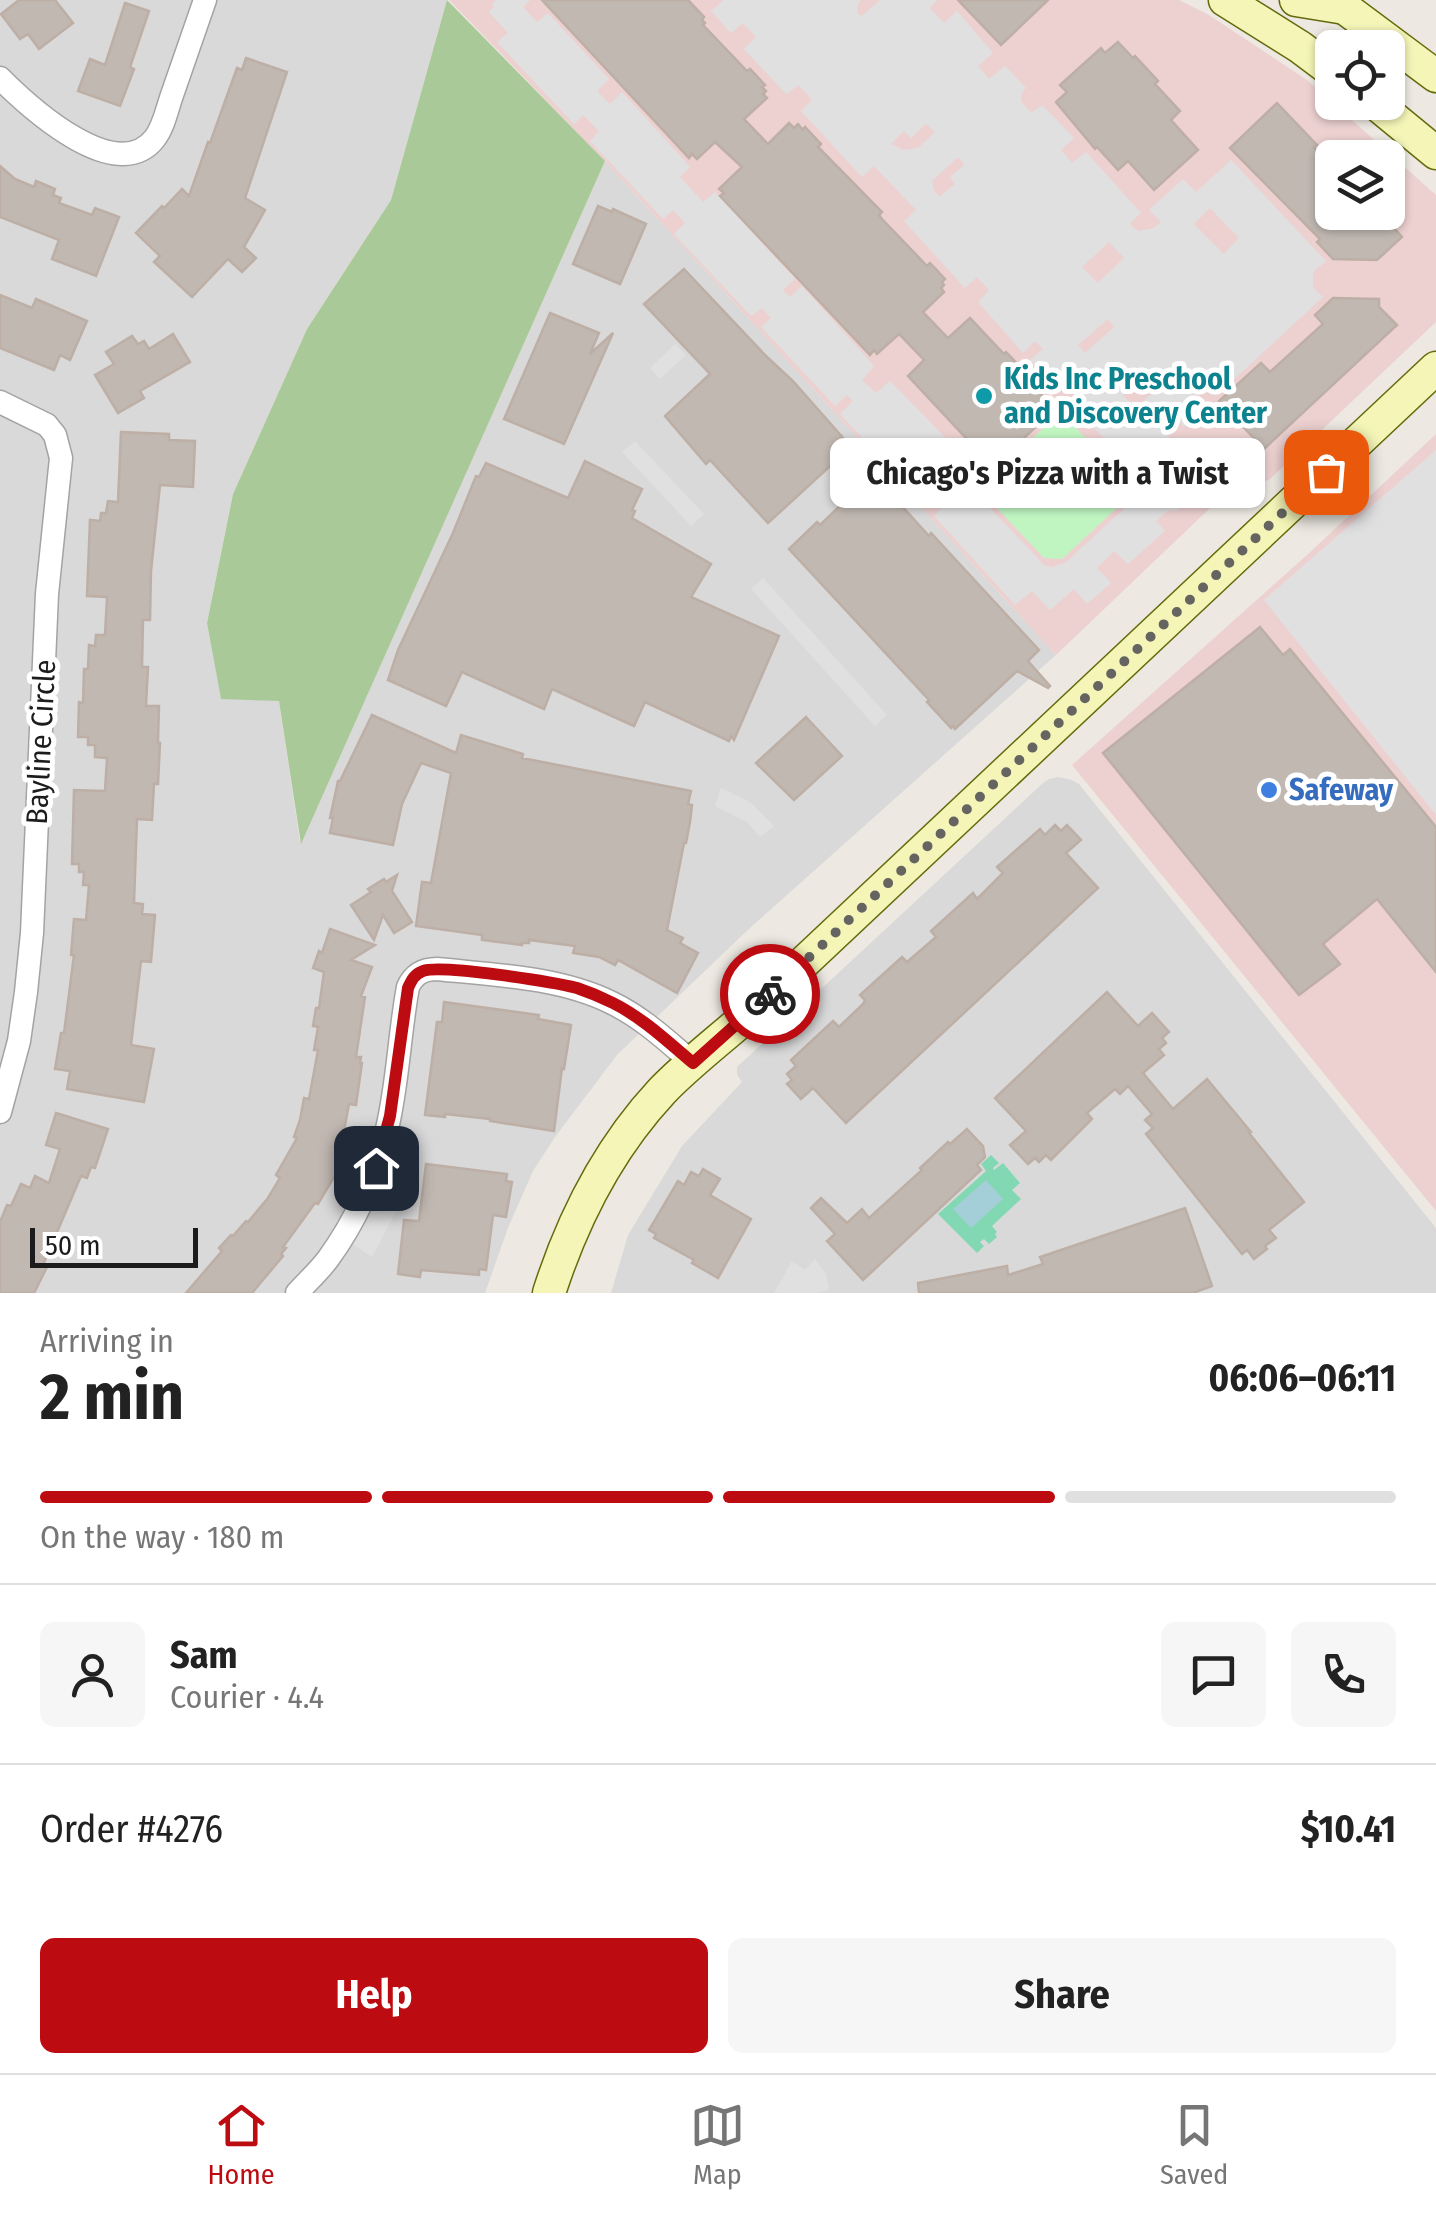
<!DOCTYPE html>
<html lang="en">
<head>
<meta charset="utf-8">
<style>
	body { margin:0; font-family:"Fira Sans Condensed",sans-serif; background:#f6f6f6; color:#222; height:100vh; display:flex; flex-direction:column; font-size:38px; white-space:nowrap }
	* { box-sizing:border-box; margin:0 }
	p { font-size:32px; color:#767676 }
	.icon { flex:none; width:55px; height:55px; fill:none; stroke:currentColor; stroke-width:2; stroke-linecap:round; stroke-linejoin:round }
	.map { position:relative; height:1293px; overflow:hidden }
	.side { display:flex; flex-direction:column; background:#fff; flex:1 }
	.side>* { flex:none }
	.tools { position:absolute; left:1315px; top:30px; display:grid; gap:20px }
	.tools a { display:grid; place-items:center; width:90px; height:90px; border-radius:15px; background:#fff; box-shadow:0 2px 8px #0004; font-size:50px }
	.scale { position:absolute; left:30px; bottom:25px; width:168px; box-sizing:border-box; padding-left:10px; border:5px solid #1c1c1c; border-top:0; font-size:28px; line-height:35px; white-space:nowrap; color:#1c1c1c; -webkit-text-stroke:8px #fff; paint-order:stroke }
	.pin { position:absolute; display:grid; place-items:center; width:85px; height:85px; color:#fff; margin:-42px; border-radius:20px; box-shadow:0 5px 15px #0006 }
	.courier { position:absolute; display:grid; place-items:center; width:100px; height:100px; margin:-50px; border:8px solid #bc0b11; border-radius:50%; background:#fff; color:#222; box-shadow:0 2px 12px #0007 }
	.bubble { position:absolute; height:70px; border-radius:15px; background:#fff; box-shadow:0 2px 8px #0004; font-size:32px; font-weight:700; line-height:70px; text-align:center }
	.summary em { font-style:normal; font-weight:700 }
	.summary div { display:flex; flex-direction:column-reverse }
	.summary { display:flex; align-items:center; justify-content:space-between; height:170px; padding:0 40px }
	h1 { font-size:65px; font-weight:700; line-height:75px }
	.bar { display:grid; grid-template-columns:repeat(4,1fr); gap:15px 10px; align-content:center; height:120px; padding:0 40px }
	.bar i { height:12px; border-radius:8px; background:#e0e0e0 }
	.bar .active { background:#bc0b11 }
	.bar p { grid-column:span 4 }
	.line { display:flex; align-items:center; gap:25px; padding:0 40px; border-top:2px solid #e0e0e0 }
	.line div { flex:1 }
	.round { display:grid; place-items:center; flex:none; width:105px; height:105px; border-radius:15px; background:#f6f6f6 }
	.action { display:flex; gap:20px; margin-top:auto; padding:20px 40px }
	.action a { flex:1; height:115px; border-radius:15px; background:#bc0b11; color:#fff; font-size:40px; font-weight:700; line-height:115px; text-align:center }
	.action a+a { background:#f6f6f6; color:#222 }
	.tab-bar { display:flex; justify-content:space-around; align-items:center; height:140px; border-top:2px solid #e0e0e0; background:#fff; font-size:28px; color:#767676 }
	.tab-bar a { display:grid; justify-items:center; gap:5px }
	.tab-bar .active { color:#bc0b11 }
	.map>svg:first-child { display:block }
</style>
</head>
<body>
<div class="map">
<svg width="1436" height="1293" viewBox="0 0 1436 1293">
	<rect width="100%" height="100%" fill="#ede9e2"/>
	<g fill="#dad9d9">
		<path d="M 0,0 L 447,0 L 391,200 L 307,329 L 233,494 L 207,622 L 221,698 L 279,701 L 300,842 L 605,161 L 1056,655 L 751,927 L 617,1055 L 555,1137 L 533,1171 L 508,1228 L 485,1293 L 0,1293 Z"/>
		<path d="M 1058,777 L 1072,780 L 1079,784 L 1436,1228 L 1436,1293 L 611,1293 L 628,1235 L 682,1146 L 742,1082 L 737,1075 L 737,1067 L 1043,783 L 1049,779 Z"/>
	</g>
	<g fill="#edd1d1" fill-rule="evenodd">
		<path d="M 449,0 L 1179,0 L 1209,15 L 1307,80 L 1436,195 L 1436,322 L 1270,479 L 1243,492 L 1228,491 L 1056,655 L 605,161 ZM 1332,158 L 1388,158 L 1388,212 L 1332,212 Z"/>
		<path d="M 1436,434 L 1436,1211 L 1072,765 L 1307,555 Z"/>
	</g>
	<path fill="#a9ca98" d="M 447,0 L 605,161 L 301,844 L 279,701 L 221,699 L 207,623 L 233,494 L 307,329 L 391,200 Z"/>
	<path fill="#c0f5c2" d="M 1061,412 L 1135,491 L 1062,559 L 1044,558 L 978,488 Z"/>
	<path fill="#83d8b4" d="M 991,1155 L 999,1163 L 993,1168 L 994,1170 L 1003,1163 L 1020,1183 L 1012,1190 L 1021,1199 L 992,1226 L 997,1232 L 995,1234 L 997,1237 L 989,1244 L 984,1239 L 980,1242 L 984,1246 L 977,1253 L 938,1214 L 986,1171 L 981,1164 Z"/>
	<g fill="#e0e0e0" fill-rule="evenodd">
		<path d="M 496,0 L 530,0 L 523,7 L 537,22 L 548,13 L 609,79 L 597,91 L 610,104 L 622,92 L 690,167 L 680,177 L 703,202 L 715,192 L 795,279 L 783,290 L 790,297 L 802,286 L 874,366 L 862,380 L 876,393 L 890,381 L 978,471 L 967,484 L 1045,566 L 1053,567 L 1066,562 L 1149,486 L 1152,476 L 1150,464 L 1142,456 L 1131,466 L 1068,401 L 1081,389 L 1067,375 L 1055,387 L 1030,360 L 1043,349 L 1035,341 L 1023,353 L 978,302 L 989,290 L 977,277 L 965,288 L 904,221 L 916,210 L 874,166 L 862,177 L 801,111 L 812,100 L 799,85 L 786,94 L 744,49 L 756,37 L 743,23 L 731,33 L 711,11 L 724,0 L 861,0 L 858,3 L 857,9 L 858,14 L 862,16 L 880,0 L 937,0 L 930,8 L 944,23 L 957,11 L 993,53 L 978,66 L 989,79 L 1005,66 L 1026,88 L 1022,92 L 1021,101 L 1031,113 L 1042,105 L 1074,138 L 1061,150 L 1072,163 L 1086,152 L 1141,213 L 1131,222 L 1132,227 L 1139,231 L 1154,228 L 1161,222 L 1149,210 L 1183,179 L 1196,192 L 1231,160 L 1326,261 L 1313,272 L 1313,287 L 1323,297 L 1216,396 L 1205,385 L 1180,407 L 1191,421 L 1184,427 L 1173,414 L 1169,418 L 1166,428 L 1170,441 L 1207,482 L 1176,511 L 1169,510 L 1156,521 L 1165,531 L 1128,564 L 1114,551 L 1097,568 L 1111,583 L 1087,604 L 1074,589 L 1050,610 L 1032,591 L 1015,605 L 934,516 L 946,504 L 938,496 L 926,507 L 840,414 L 853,401 L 847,395 L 835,406 L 761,327 L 771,318 L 762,308 L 751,316 L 674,234 L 685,223 L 673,210 L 663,219 L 590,141 L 599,131 L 583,115 L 574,124 L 497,42 L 508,33 L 489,12 L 494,7 L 492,4 ZM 926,124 L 935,132 L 918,148 L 903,150 L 891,144 L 904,131 L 911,138 ZM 958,157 L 964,165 L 950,177 L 955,184 L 939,197 L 934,190 L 932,181 ZM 1210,208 L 1239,238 L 1224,254 L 1194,224 ZM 1109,242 L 1124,258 L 1098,283 L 1082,267 ZM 1108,319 L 1114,327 L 1085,353 L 1078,345 ZM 1151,370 L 1163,383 L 1135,409 L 1123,395 Z"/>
		<path d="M 675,344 L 686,355 L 660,379 L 650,368 Z"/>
		<path d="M 635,441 L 704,514 L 691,526 L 622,452 Z"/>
		<path d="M 1436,450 L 1436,815 L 1264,600 Z"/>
		<path d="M 763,578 L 887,715 L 875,726 L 751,589 Z"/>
		<path d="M 721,788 L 750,802 L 774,826 L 760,837 L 747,822 L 715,806 Z"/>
		<path d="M 394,1154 L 416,1161 L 399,1206 L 372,1257 L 353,1244 L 374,1207 Z"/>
		<path d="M 815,1259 L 826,1274 L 829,1290 L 815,1293 L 774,1293 L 792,1261 L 805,1270 Z"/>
	</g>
	<path fill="#a4ced8" d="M 986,1180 L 1003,1199 L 971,1228 L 953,1209 Z"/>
	<g fill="#c1b8b2" stroke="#bdafa5" stroke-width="2.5">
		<path d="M 19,0 L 55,0 L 73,23 L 39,49 L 28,34 L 20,39 L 1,14 Z"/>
		<path d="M 542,0 L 688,0 L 704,17 L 702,20 L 705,23 L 703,25 L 747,71 L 750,69 L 765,85 L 762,87 L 766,91 L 763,94 L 767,98 L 744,119 L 768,144 L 789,123 L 794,128 L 798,124 L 803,130 L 805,127 L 821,144 L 818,147 L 882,212 L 879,215 L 882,219 L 927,266 L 930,263 L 945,279 L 942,282 L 944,285 L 941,288 L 944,292 L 923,312 L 948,338 L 970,318 L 1004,354 L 1006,352 L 1025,372 L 1023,375 L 1055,409 L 993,467 L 908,376 L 924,360 L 899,334 L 877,354 L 874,350 L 870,355 L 720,196 L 724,193 L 719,189 L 742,167 L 715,142 L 697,159 L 692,154 L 689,158 Z"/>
		<path d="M 958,0 L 1048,0 L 1001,45 Z"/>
		<path d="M 125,3 L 149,11 L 130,67 L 134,69 L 120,106 L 78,91 L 90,59 L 105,65 Z"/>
		<path d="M 1118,42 L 1133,58 L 1135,56 L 1158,81 L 1155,84 L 1180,111 L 1171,120 L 1198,150 L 1154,190 L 1128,161 L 1118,170 L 1097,147 L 1095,149 L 1056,102 L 1067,92 L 1060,85 L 1101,48 L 1105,53 Z"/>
		<path d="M 246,58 L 287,72 L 245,198 L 265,210 L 244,247 L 256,258 L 242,272 L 228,259 L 192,297 L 154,262 L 160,256 L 136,233 L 162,206 L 164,208 L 182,189 L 189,196 L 208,142 L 210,143 L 237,68 L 242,70 Z"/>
		<path d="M 1277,103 L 1317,145 L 1314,147 L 1332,167 L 1332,212 L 1379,212 L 1402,237 L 1377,260 L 1333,259 L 1317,242 L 1320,239 L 1230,148 Z"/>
		<path d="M 0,166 L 15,179 L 34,187 L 36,181 L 55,189 L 53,195 L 61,198 L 59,203 L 92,215 L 95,208 L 119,217 L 96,276 L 52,259 L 59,240 L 0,217 Z"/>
		<path d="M 598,206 L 612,212 L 613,209 L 646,224 L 620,284 L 573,264 Z"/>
		<path d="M 684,269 L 766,356 L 793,381 L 851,447 L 768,523 L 710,460 L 706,464 L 665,416 L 710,374 L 644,304 Z"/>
		<path d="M 0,295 L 32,308 L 36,299 L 87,321 L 70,360 L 60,355 L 54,370 L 0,348 Z"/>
		<path d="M 1333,298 L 1379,299 L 1379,307 L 1397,325 L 1264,449 L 1219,401 L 1261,363 L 1270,372 L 1323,324 L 1315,315 Z"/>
		<path d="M 550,313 L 599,333 L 590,354 L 613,333 L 564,444 L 504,419 Z"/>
		<path d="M 173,334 L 190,362 L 140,391 L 144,398 L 118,413 L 95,375 L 114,364 L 106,352 L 132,336 L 138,344 L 144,341 L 149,349 Z"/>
		<path d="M 121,432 L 169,434 L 169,440 L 195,441 L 193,487 L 160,485 L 151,571 L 150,620 L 143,620 L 142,667 L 148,667 L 146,706 L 159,706 L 158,743 L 160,743 L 158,784 L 154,784 L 152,820 L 137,819 L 134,903 L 143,904 L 142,914 L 155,915 L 151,962 L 141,961 L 131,1045 L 154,1049 L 144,1102 L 67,1089 L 70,1071 L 55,1069 L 61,1033 L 64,1033 L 74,955 L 71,955 L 74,919 L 86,920 L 89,885 L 83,885 L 84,872 L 79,872 L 79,864 L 72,864 L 74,790 L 105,791 L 107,758 L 95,757 L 95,745 L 88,745 L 88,737 L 78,737 L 79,702 L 83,703 L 84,669 L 88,669 L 89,645 L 95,646 L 96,635 L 105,635 L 107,597 L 87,596 L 90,520 L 100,521 L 101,513 L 106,513 L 108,501 L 118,502 Z"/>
		<path d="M 585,461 L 642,489 L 632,510 L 635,511 L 632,518 L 711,564 L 691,597 L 779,636 L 734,740 L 731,736 L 729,741 L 645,702 L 634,726 L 552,689 L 544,709 L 462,672 L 446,706 L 388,680 L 398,650 L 453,533 L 476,476 L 479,477 L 486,463 L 568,498 Z"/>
		<path d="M 872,473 L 929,536 L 931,533 L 1039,650 L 1028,661 L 1050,686 L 1048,688 L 1017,671 L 955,729 L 953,726 L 951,728 L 927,702 L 929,700 L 789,549 L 817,522 L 820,525 L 845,501 L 844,499 Z"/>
		<path d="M 1260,627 L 1283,655 L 1290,649 L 1436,827 L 1436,972 L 1377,899 L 1323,944 L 1340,964 L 1299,995 L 1103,753 Z"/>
		<path d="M 372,715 L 456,753 L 461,735 L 523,754 L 522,758 L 691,791 L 688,804 L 692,805 L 690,822 L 686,843 L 684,843 L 667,930 L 683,938 L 680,943 L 698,953 L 677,993 L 618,960 L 615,965 L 599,957 L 573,953 L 575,946 L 529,940 L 529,943 L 522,943 L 522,945 L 482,940 L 482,935 L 416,926 L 422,882 L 431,883 L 451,773 L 421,763 L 402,804 L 393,845 L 330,833 L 333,818 L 330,818 L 338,781 L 340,781 Z"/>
		<path d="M 806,717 L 842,756 L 794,800 L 756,763 Z"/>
		<path d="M 1055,825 L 1061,831 L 1067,825 L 1081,840 L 1066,853 L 1098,888 L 846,1123 L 813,1088 L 801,1099 L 787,1084 L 792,1080 L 787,1074 L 796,1066 L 791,1060 L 833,1021 L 839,1027 L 863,1004 L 865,1000 L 860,995 L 902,957 L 907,962 L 936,937 L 931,931 L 973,893 L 977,899 L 1003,873 L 997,867 L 1040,829 L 1045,835 Z"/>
		<path d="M 397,875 L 392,891 L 412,922 L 394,933 L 383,915 L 374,940 L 351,905 L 371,892 L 368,889 L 384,879 L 386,882 Z"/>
		<path d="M 330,929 L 375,945 L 351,960 L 372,967 L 361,996 L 365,997 L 356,1057 L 361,1057 L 360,1063 L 362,1063 L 356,1105 L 349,1104 L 343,1136 L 336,1155 L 343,1157 L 337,1172 L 318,1204 L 315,1203 L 283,1247 L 286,1248 L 281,1254 L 283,1256 L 252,1293 L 186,1293 L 222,1251 L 219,1248 L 231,1235 L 233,1236 L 246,1221 L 248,1222 L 268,1198 L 280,1178 L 276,1175 L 297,1138 L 294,1137 L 300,1120 L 304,1098 L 309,1099 L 318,1050 L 314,1050 L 318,1027 L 313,1026 L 316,1008 L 319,1008 L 324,972 L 313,968 L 319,951 L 322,953 Z"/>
		<path d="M 1107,992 L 1138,1026 L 1152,1013 L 1169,1032 L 1162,1038 L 1166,1043 L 1159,1049 L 1164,1055 L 1143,1073 L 1173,1109 L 1207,1079 L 1251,1132 L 1249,1133 L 1304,1202 L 1269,1230 L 1276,1238 L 1265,1246 L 1267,1249 L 1254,1259 L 1247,1250 L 1242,1254 L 1146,1134 L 1153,1128 L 1145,1120 L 1152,1114 L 1128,1086 L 1120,1094 L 1115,1089 L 1087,1113 L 1092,1119 L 1051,1160 L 1046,1155 L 1039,1162 L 1035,1158 L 1028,1164 L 1010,1145 L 1026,1131 L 995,1098 Z"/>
		<path d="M 444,1002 L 539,1015 L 538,1019 L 571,1025 L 564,1069 L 562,1068 L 554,1131 L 490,1121 L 490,1119 L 445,1114 L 445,1117 L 425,1115 L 437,1022 L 442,1022 Z"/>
		<path d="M 56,1113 L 108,1129 L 95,1168 L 91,1167 L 87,1178 L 81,1176 L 43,1265 L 47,1267 L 34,1293 L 0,1293 L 0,1222 L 7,1205 L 11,1206 L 21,1184 L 30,1188 L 35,1176 L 49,1183 L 60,1149 L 46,1145 Z"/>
		<path d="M 967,1129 L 983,1146 L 985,1157 L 977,1165 L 981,1170 L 863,1280 L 827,1241 L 835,1234 L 811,1208 L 821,1198 L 847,1223 L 862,1209 L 869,1218 L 922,1170 L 920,1168 L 948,1142 L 950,1144 Z"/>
		<path d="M 426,1164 L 507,1174 L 506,1181 L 512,1182 L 506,1217 L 493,1215 L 486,1270 L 479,1269 L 479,1275 L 421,1270 L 420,1277 L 398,1274 L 404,1220 L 419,1221 Z"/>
		<path d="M 703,1169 L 720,1179 L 710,1195 L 751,1219 L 718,1278 L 692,1263 L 694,1260 L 654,1238 L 656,1234 L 649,1230 L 678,1181 L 684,1185 L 691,1172 L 699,1176 Z"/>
		<path d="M 1185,1208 L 1212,1286 L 1193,1293 L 919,1293 L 918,1283 L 1007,1266 L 1008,1275 L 1043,1264 L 1040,1257 Z"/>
	</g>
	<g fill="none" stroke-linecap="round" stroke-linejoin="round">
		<defs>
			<g id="street">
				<path d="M 0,78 C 29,107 117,188 155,138 C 164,126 167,109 172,95 C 183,63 194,32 205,0"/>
				<path d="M 0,402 L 47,425 L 55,435 L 61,458 L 47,594 L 32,933 L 26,992 L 19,1041 L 0,1112"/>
				<path d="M 297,1293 C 307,1282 319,1271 328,1259 C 355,1222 375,1177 386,1133 C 398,1086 399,1035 408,987 C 414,974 423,969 437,969 C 495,975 560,977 612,1003 C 643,1018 667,1041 693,1063"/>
			</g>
			<g id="secondary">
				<path d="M 1225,0 L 1300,47 L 1332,71"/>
				<path d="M 1296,0 L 1345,8"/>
				<path d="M 1334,0 L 1436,76"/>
				<path d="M 1374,102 L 1436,153"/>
				<path d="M 549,1293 C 573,1218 608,1149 662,1091 C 689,1063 721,1039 750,1013 L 1436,368"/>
			</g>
		</defs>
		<use href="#street" stroke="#a3a3a3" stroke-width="25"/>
		<use href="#secondary" stroke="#636b0b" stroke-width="35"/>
		<use href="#street" stroke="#fff" stroke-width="22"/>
		<use href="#secondary" stroke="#f4f5b7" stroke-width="32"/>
	</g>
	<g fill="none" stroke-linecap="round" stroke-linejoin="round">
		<path stroke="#656461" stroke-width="10" stroke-dasharray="0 18" d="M 770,994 L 1326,472"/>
		<path stroke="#bc0b11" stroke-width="12" d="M 376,1168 L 390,1116 L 408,988 C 412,979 415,974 423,971 C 441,964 554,982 577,988 C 589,992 601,997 613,1003 C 643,1018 667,1041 693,1063 L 770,994"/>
	</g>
	<circle fill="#0f9aa8" stroke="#fff" stroke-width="4" cx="984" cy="396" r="10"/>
	<circle fill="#3f7fe0" stroke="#fff" stroke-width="4" cx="1269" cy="790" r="10"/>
	<g text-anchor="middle" stroke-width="10" stroke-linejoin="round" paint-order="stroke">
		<g font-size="30" font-weight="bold" fill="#0d838f" stroke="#fff" text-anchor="start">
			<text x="1004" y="389">Kids Inc Preschool<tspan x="1004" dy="34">and Discovery Center</tspan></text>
		</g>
		<g font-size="30" fill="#1c1c1c" stroke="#fff">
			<text transform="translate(41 742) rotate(-87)" y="10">Bayline Circle</text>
		</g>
		<g font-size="30" font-weight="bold" fill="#366cbe" stroke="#fff" text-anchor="start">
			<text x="1289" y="800">Safeway</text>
		</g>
	</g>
</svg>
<div class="tools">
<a><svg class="icon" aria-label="locate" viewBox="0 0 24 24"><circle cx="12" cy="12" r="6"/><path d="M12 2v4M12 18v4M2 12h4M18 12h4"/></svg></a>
<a><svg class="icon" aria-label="layers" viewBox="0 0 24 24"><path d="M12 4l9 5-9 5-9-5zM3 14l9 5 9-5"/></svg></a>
</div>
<div class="scale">50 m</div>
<div class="pin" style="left:1326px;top:472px;background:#ea580c"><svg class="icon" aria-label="bag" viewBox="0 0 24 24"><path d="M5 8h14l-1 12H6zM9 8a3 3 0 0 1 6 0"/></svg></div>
<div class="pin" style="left:376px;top:1168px;background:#1f2937"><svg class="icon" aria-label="home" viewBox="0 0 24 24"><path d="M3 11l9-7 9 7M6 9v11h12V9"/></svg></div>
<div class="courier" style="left:770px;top:994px"><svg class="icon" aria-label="bike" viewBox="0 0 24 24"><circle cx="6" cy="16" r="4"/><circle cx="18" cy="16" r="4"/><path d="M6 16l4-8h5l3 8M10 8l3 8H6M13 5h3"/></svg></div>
<div class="bubble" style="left:830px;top:438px;width:435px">Chicago's Pizza with a Twist</div>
</div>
<section class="side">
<div class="summary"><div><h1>2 min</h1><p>Arriving in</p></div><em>06:06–06:11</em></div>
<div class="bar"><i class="active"></i><i class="active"></i><i class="active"></i><i></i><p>On the way · 180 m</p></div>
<div class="line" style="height:180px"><a class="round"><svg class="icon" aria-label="person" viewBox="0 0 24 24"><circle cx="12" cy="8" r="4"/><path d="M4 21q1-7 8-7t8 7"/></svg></a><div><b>Sam</b><p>Courier · 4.4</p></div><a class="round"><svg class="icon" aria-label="chat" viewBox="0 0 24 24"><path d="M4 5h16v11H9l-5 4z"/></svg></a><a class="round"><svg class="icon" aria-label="phone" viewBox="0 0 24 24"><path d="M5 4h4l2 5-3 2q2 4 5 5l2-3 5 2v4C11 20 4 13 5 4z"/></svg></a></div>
<div class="line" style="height:130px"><div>Order #4276</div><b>$10.41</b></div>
<div class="action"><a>Help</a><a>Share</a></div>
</section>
<nav class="tab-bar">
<a class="active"><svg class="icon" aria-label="home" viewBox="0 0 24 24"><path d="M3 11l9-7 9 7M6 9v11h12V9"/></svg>Home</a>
<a><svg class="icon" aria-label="map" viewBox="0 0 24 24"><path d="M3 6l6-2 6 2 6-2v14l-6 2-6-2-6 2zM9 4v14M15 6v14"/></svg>Map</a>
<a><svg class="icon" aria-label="saved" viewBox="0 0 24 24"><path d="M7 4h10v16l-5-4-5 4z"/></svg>Saved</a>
</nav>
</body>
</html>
